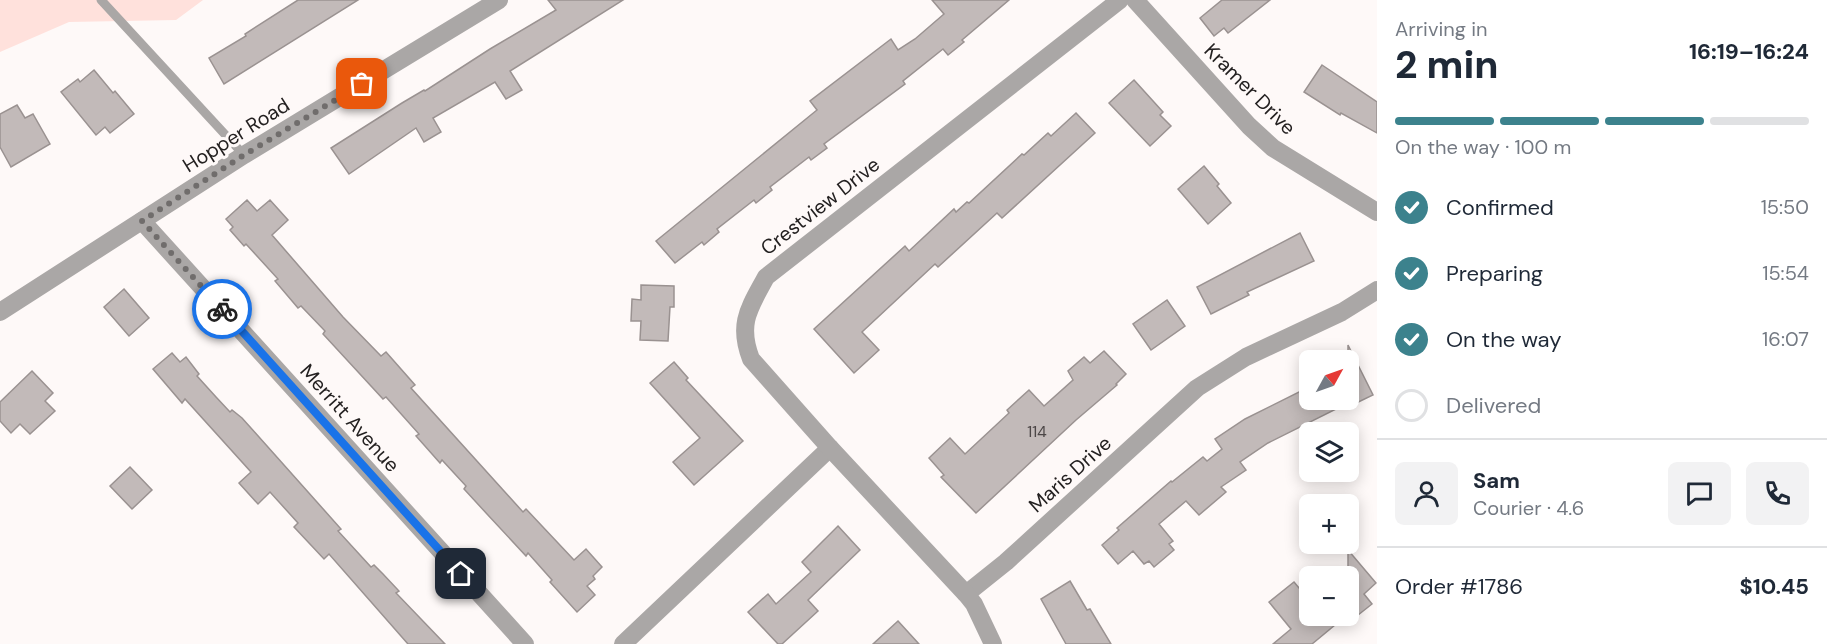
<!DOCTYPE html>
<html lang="en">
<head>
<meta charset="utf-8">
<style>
	body { margin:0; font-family:"DM Sans",sans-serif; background:#f2f2f3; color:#1f2937; height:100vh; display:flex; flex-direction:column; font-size:22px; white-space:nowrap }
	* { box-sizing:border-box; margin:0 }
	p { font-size:20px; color:#747a83 }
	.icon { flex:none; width:33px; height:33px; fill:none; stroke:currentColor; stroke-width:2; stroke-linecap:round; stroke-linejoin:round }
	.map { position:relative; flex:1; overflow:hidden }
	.side { display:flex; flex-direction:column; background:#fff; width:450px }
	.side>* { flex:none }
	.needle { width:39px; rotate:50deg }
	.tools { position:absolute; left:1299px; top:350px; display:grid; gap:12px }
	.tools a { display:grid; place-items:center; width:60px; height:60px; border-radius:9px; background:#fff; box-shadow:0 3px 15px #0003; font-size:30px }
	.pin { position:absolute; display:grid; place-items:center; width:51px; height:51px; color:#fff; margin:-26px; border-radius:12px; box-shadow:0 3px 9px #0006 }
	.courier { position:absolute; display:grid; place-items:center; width:60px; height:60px; margin:-30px; border:4px solid #1a73e8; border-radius:50%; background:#fff; color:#222; box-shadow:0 2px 8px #0007 }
	.headline em { font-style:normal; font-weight:800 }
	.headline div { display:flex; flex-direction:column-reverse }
	.headline { display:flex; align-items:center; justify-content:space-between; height:102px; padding:0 18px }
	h1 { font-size:39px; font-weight:800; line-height:45px }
	.bar { display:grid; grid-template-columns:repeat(4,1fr); gap:9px 6px; align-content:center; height:72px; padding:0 18px }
	.bar i { height:8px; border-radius:4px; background:#e0e1e3 }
	.bar .current { background:#3c828d }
	.bar p { grid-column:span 4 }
	.line { display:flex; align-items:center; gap:15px; padding:0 18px; border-top:2px solid #e0e1e3 }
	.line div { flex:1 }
	.round { display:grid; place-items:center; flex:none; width:63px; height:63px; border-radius:9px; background:#f2f2f3 }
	ol { padding:0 18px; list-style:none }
	li { display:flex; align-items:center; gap:18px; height:66px }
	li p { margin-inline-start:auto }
	li .icon { padding:6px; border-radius:50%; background:#3c828d; color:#fff; stroke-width:4 }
	li:last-child { color:#747a83 }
	li i { width:33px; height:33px; border:3px solid #e0e1e3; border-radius:50% }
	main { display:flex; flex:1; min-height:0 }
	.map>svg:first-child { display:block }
</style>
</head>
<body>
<main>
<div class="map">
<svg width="1377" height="644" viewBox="0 0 1377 644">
	<rect width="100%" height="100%" fill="#fef9f8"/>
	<path fill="#ffe1dc" d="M 0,0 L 203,0 L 176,20 L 69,22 L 0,52 Z"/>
	<g fill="#c2bab9" stroke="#9a9291" stroke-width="1.5">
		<path d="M 298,0 L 358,0 L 224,84 L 209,58 L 246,36 L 245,34 Z"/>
		<path d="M 548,0 L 623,0 L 510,71 L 522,90 L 506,99 L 495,82 L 433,118 L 441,132 L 424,142 L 416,128 L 349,174 L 331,148 L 402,103 L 424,90 L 425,91 L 490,49 L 556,10 Z"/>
		<path d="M 932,0 L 1009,0 L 962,40 L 964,42 L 948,55 L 943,49 L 903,81 L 905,84 L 824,144 L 827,148 L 811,160 L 809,157 L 770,187 L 772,190 L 756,203 L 754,200 L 717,229 L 719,232 L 704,245 L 702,242 L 675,263 L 656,241 L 817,110 L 810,101 L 891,39 L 898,50 L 915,39 L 944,14 Z"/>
		<path d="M 1222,0 L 1270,0 L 1228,33 L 1224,28 L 1214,36 L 1200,18 Z"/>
		<path d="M 1322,65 L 1377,102 L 1377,133 L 1341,113 L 1340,115 L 1304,92 Z"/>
		<path d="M 94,70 L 113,93 L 115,91 L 134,114 L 110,133 L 105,127 L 96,135 L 61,92 L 78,79 L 80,82 Z"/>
		<path d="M 1134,80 L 1163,112 L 1160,115 L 1171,126 L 1150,146 L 1109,103 Z"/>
		<path d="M 17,105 L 25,118 L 33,114 L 50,144 L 11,167 L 0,147 L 0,114 Z"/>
		<path d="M 1076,113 L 1095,133 L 1002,218 L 997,213 L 938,267 L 935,264 L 862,332 L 879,350 L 854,373 L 814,329 L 905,246 L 909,251 L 954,209 L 956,212 L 967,202 L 969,203 L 1022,154 L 1024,155 L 1048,133 L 1051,136 Z"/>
		<path d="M 1204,166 L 1219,184 L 1217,186 L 1231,203 L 1208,224 L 1178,189 Z"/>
		<path d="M 247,200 L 257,211 L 270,200 L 288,220 L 272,235 L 343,317 L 381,356 L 386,352 L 415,385 L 411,388 L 523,512 L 526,509 L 574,560 L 586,549 L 602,567 L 593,576 L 595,579 L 587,586 L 595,595 L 577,612 L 550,582 L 552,580 L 528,553 L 526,556 L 487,514 L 464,489 L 466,486 L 442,460 L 440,463 L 416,436 L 419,434 L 386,397 L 383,399 L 323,334 L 325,331 L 301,306 L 298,308 L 275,281 L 278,279 L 246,244 L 244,246 L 230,230 L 233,227 L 226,219 Z"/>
		<path d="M 1300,233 L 1314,261 L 1247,292 L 1249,295 L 1211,314 L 1197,287 Z"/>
		<path d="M 641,285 L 674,286 L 674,307 L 670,307 L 668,341 L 640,340 L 641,321 L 631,321 L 632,299 L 641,300 Z"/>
		<path d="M 124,289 L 149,318 L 129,336 L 104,307 Z"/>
		<path d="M 1167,300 L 1185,326 L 1151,350 L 1133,324 Z"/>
		<path d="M 1348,345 L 1373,395 L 1348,407 L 1348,403 L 1268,443 L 1240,462 L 1246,470 L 1221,487 L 1226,492 L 1199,515 L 1186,501 L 1159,524 L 1173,541 L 1169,544 L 1174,550 L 1154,567 L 1149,561 L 1144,564 L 1133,551 L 1118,564 L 1102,545 L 1119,530 L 1117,528 L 1171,481 L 1172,482 L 1203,457 L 1207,461 L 1222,449 L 1215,439 L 1245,419 L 1305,389 L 1310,399 L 1348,399 Z"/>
		<path d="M 1104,351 L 1126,374 L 1116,384 L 1117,385 L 1076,420 L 976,513 L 941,477 L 944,475 L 929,458 L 950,438 L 965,454 L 1009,413 L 1007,410 L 1029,390 L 1044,406 L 1073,380 L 1068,371 L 1084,357 L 1090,363 Z"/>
		<path d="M 172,353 L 180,362 L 186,357 L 199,374 L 197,376 L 216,397 L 230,412 L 232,410 L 242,418 L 341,529 L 338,531 L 371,567 L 374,565 L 383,574 L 399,591 L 396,593 L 445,644 L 408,644 L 329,554 L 324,559 L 294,527 L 298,523 L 270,492 L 258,504 L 239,483 L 251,472 L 185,399 L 182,403 L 153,369 Z"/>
		<path d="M 674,362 L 688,378 L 686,380 L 743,441 L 694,485 L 673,462 L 700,438 L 650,383 Z"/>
		<path d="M 32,371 L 53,393 L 45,401 L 55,411 L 30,434 L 20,424 L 11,433 L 0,421 L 0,402 Z"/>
		<path d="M 130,467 L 152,490 L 132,509 L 110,486 Z"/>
		<path d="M 838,526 L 860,550 L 808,600 L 818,611 L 782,644 L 778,644 L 748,612 L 768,594 L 776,604 L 811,572 L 802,562 Z"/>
		<path d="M 1348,550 L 1376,583 L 1364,594 L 1372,604 L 1348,623 Z"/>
		<path d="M 1070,581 L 1087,610 L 1090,609 L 1111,644 L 1066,644 L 1041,599 Z"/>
		<path d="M 1294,582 L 1310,601 L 1310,615 L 1347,615 L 1312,644 L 1273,644 L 1291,629 L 1269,602 Z"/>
		<path d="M 898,621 L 919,644 L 873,644 Z"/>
	</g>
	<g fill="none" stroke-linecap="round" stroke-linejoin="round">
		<path stroke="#aaa7a6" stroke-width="9" d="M 101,0 L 244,155"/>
		<g stroke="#aaa7a6" stroke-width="18">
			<path d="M 1135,0 L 1249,126 L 1273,148 L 1377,212"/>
			<path d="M 142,221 L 525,644"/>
			<path d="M 0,312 L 244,155 L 499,0"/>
			<path d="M 966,594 L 1006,562 L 1197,388 L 1246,357 L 1342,312 L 1377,290"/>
			<path d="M 623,644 L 830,448"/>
			<path d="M 993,644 L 974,604 L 966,594 L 830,448 L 751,359 C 737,323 750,307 766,277 L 1120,0"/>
		</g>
	</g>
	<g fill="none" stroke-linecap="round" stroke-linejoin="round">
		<path stroke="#706d6c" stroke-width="6" stroke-dasharray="0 10.8" d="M 222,309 L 142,221 L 244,155 L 362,84"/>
		<path stroke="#1a73e8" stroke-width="8" d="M 222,309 L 461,574"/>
	</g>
	<g text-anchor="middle" stroke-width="6" stroke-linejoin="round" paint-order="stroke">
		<g font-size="16" fill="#4c4747">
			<text x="1037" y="437">114</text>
		</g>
		<g font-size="20" fill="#242121" stroke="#fef9f8">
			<text transform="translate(1250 89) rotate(45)" y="7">Kramer Drive</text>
			<text transform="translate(236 135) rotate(-32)" y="7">Hopper Road</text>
			<text transform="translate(820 206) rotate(-38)" y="7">Crestview Drive</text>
			<text transform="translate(350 418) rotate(48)" y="7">Merritt Avenue</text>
			<text transform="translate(1070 474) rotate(-42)" y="7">Maris Drive</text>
		</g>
	</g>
</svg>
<div class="tools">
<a><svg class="needle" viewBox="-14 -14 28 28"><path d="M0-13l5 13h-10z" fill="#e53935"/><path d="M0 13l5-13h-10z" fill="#747a83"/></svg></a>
<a><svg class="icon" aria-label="layers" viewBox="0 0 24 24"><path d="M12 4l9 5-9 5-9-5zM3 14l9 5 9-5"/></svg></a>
<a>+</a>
<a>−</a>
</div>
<div class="pin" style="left:362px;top:84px;background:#ea580c"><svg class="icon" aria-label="bag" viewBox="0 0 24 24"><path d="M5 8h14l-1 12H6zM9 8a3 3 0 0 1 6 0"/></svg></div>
<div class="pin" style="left:461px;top:574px;background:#1f2937"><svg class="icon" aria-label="home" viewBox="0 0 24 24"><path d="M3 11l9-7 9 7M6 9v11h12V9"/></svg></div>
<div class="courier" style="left:222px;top:309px"><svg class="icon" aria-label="bike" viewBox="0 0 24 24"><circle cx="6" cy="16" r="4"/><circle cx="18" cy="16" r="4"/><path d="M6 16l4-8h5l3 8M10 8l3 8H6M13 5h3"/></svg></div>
</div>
<section class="side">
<div class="headline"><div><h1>2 min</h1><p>Arriving in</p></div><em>16:19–16:24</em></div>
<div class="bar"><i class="current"></i><i class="current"></i><i class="current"></i><i></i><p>On the way · 100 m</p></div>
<ol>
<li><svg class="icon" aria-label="check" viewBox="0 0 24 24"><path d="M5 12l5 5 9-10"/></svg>Confirmed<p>15:50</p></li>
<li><svg class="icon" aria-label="check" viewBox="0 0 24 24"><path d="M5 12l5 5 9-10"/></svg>Preparing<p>15:54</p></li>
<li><svg class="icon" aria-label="check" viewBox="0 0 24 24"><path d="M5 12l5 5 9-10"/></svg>On the way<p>16:07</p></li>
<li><i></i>Delivered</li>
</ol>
<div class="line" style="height:108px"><a class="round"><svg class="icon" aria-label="person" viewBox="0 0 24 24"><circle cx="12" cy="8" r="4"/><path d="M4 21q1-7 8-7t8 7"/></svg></a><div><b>Sam</b><p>Courier · 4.6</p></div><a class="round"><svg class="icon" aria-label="chat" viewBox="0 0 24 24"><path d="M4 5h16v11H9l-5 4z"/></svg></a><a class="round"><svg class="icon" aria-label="phone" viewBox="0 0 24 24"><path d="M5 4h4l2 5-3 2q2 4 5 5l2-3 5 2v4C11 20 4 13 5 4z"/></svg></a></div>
<div class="line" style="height:78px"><div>Order #1786</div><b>$10.45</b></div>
</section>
</main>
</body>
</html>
